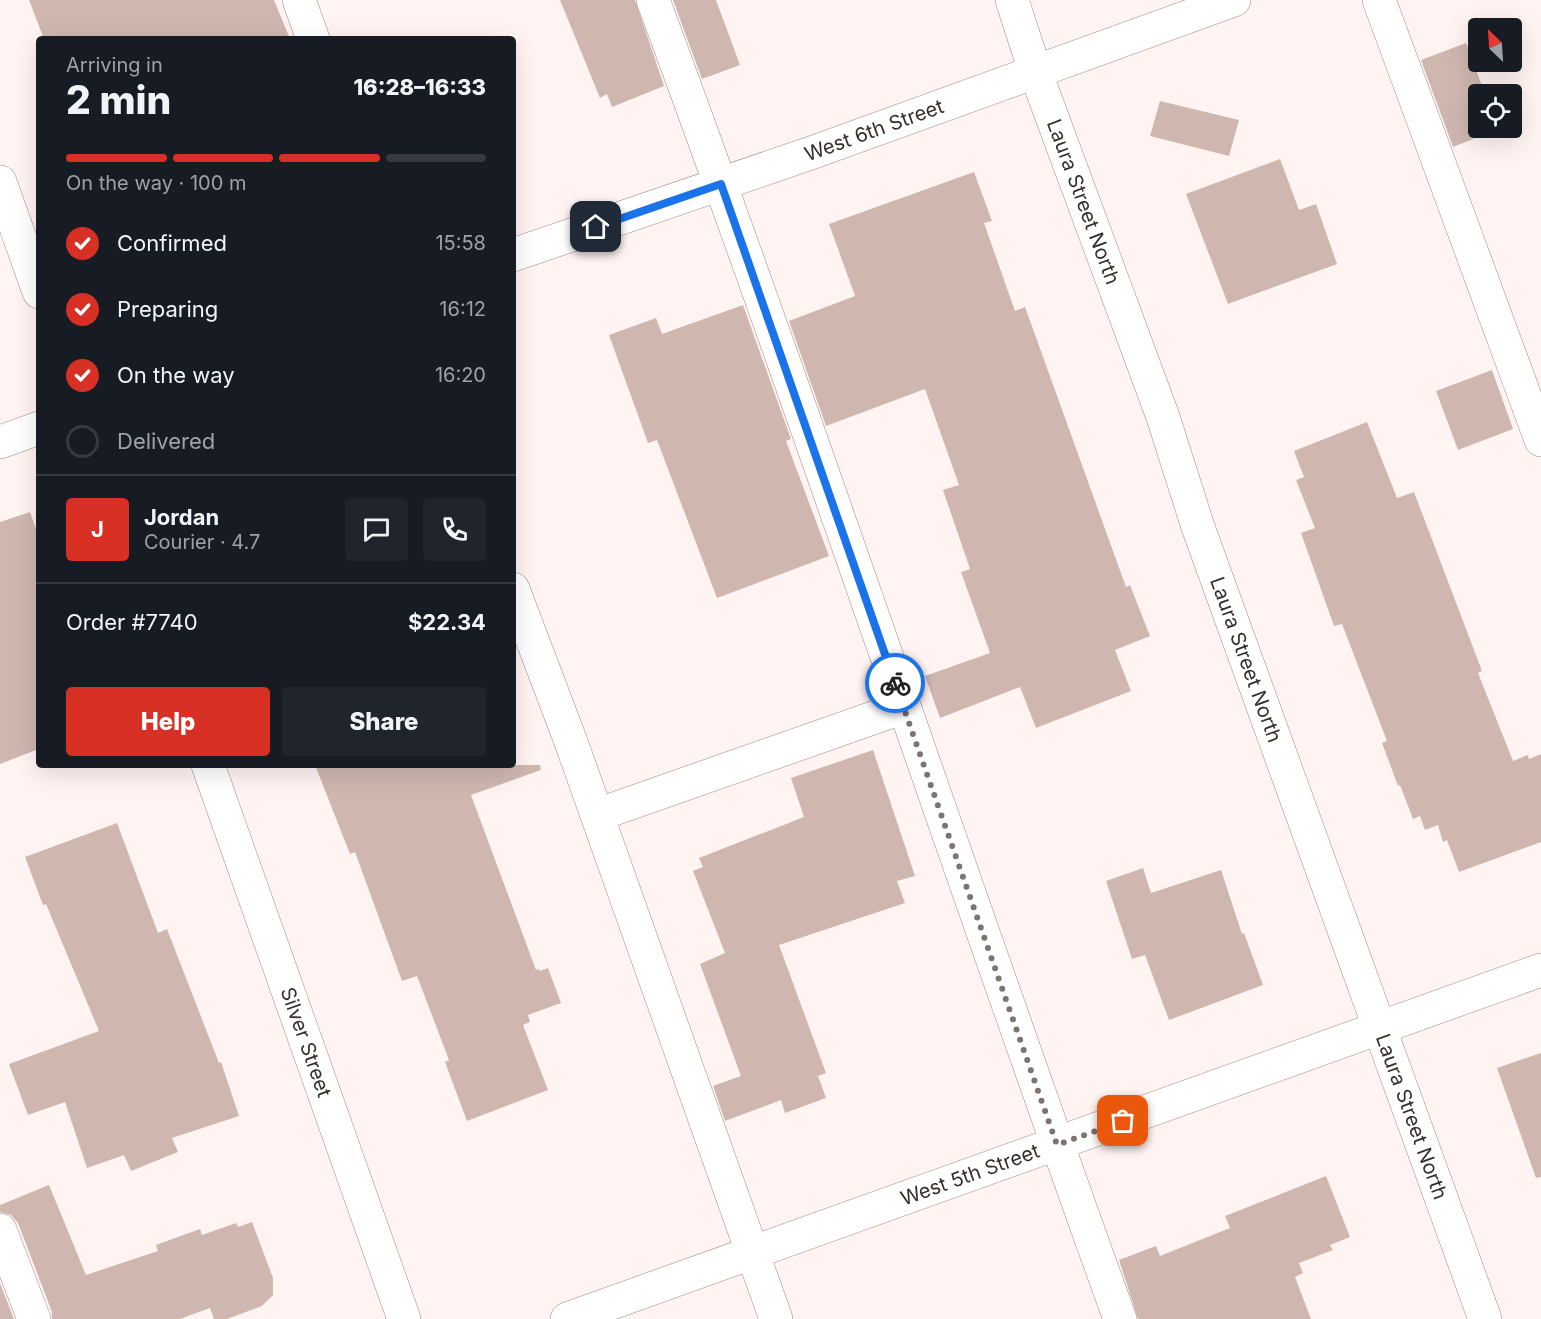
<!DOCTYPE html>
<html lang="en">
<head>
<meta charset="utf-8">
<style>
	body { margin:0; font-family:Inter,sans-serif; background:#20242c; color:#f1f3f6; height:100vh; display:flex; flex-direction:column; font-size:22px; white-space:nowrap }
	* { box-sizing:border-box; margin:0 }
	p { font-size:20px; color:#9ea1a6 }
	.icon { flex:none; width:33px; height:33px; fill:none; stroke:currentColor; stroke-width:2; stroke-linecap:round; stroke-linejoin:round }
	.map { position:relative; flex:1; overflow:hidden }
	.details { position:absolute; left:36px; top:36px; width:480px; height:732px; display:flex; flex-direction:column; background:#171b24; border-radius:6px; box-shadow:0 6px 24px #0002 }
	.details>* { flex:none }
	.needle { width:39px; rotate:335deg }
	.controls { position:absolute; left:1468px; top:18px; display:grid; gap:12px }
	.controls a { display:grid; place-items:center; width:54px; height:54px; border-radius:6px; background:#171b24; box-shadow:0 6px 24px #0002; font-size:30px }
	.pin { position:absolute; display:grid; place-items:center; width:51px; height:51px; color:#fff; margin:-26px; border-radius:12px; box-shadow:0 3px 9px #0006 }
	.courier { position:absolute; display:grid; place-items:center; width:60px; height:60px; margin:-30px; border:4px solid #1a73e8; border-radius:50%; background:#fff; color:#222; box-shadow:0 2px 8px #0007 }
	.summary em { font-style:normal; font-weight:800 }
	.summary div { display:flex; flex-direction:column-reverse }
	.summary { display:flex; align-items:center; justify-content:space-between; height:102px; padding:0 30px }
	h1 { font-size:39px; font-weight:800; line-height:45px }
	.bar { display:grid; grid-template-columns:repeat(4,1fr); gap:9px 6px; align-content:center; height:72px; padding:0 30px }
	.bar i { height:8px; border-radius:4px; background:#363941 }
	.bar .on { background:#d93025 }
	.bar p { grid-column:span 4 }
	.line { display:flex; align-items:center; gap:15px; padding:0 30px; border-top:2px solid #363941 }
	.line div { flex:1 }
	.round { display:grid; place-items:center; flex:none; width:63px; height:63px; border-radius:6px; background:#20242c }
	ol { padding:0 30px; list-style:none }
	li { display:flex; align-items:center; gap:18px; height:66px }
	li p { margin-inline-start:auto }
	li .icon { padding:6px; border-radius:50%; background:#d93025; color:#fff; stroke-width:4 }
	li:last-child { color:#9ea1a6 }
	li i { width:33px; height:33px; border:3px solid #363941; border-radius:50% }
	.button { display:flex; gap:12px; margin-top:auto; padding:12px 30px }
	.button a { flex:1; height:69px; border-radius:6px; background:#d93025; color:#fff; font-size:24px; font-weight:800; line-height:69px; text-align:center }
	.button a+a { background:#20242c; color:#f1f3f6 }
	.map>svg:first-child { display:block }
</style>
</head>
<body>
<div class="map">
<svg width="1541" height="1319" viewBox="0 0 1541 1319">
	<rect width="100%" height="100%" fill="#fff4f2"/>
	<g fill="#cfb7b0">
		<path d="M 29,0 L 274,0 L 290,39 L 44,39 Z"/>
		<path d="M 560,0 L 635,0 L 664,86 L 612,107 L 607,94 L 600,98 Z"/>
		<path d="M 673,0 L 716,0 L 740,65 L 702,79 Z"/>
		<path d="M 1466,43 L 1485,94 L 1479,94 L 1479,128 L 1497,128 L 1498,129 L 1453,147 L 1421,60 Z"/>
		<path d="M 1160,101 L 1239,120 L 1229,156 L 1150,136 Z"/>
		<path d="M 1280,159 L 1299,210 L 1316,204 L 1337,264 L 1228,304 L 1186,194 Z"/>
		<path d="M 974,172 L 992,221 L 984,223 L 1015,311 L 1025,307 L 1126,587 L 1130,585 L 1150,636 L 1115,650 L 1131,691 L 1036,728 L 1020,687 L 940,718 L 925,676 L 990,653 L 961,572 L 970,569 L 943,490 L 959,485 L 925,389 L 826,426 L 789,321 L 855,296 L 829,224 Z"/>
		<path d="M 743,305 L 791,439 L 786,441 L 829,556 L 717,598 L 657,440 L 648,443 L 609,335 L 656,318 L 662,334 Z"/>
		<path d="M 1492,370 L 1513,429 L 1458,450 L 1436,391 Z"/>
		<path d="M 1367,422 L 1397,498 L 1414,492 L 1482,671 L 1478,673 L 1513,761 L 1528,755 L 1529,759 L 1541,754 L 1541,842 L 1459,872 L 1447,840 L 1443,842 L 1438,825 L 1425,830 L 1420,816 L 1413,819 L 1400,785 L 1398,786 L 1382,743 L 1387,741 L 1342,624 L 1334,626 L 1301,533 L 1315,528 L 1296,480 L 1304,477 L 1294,451 Z"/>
		<path d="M 30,512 L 39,537 L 39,749 L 0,764 L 0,522 Z"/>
		<path d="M 873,750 L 915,876 L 897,881 L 905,903 L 779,945 L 826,1073 L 818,1076 L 826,1098 L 785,1113 L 781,1100 L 725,1121 L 713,1086 L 741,1076 L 700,964 L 725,953 L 693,871 L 703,867 L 699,858 L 804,817 L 791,778 Z"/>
		<path d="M 315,765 L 540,765 L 541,770 L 471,795 L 536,970 L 539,969 L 540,971 L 548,968 L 561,1003 L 528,1015 L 530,1022 L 523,1025 L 548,1090 L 467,1121 L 445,1062 L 449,1060 L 417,976 L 402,981 L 355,852 L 350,854 Z"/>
		<path d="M 117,823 L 158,933 L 167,929 L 219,1063 L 221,1062 L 239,1116 L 172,1138 L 178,1152 L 131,1171 L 124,1155 L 87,1168 L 65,1102 L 28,1115 L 9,1064 L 99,1031 L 46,904 L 43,905 L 25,857 Z"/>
		<path d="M 1143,868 L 1151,893 L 1221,870 L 1242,934 L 1244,933 L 1263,985 L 1169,1020 L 1145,955 L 1132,959 L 1106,881 Z"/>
		<path d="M 1541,1053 L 1541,1177 L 1536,1178 L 1497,1068 Z"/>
		<path d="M 1326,1176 L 1350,1237 L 1330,1245 L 1333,1250 L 1299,1263 L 1303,1273 L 1295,1277 L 1311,1319 L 1138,1319 L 1119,1260 L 1156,1246 L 1160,1256 L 1230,1228 L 1225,1216 Z"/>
		<path d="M 49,1185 L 86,1275 L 158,1251 L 156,1245 L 200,1229 L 202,1235 L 236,1223 L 238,1227 L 252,1222 L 273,1278 L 273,1295 L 262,1306 L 227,1319 L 214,1319 L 210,1308 L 180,1319 L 52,1319 L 52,1312 L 18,1223 L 11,1215 L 0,1212 L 0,1205 Z"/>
		<path d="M 0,1283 L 14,1319 L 0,1319 Z"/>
	</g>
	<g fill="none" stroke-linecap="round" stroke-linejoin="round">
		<defs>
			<g id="minor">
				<path d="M 299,0 L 313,39"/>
				<path d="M 653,0 C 815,437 961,880 1120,1319"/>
				<path id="s1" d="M 1012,0 L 1035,71 L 1163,417 L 1198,527 L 1485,1319"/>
				<path d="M 1379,0 L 1541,440"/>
				<path d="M 0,182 L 39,292"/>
				<path id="s2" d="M 513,255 L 811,153 L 1234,0"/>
				<path d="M 0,442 L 39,428"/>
				<path d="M 513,589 L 571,742 L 776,1319"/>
				<path id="s3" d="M 208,765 L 404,1319"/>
				<path d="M 597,815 L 904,707"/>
				<path d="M 0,1230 L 34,1319"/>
				<path id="s4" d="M 567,1319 L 1541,970"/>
			</g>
		</defs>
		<use href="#minor" stroke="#a08a83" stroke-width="34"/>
		<use href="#minor" stroke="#fff" stroke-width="33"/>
	</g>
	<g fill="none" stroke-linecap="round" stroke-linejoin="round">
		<path stroke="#7d7370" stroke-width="6" stroke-dasharray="0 10.8" d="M 895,683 L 1057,1145 L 1123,1121"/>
		<path stroke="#1a73e8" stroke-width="8" d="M 596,227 L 721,184 L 895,683"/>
	</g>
	<g text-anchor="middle" stroke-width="5" stroke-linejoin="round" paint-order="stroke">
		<g font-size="20" fill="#372d2a" stroke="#fff">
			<text dy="7" stroke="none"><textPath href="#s2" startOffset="382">West 6th Street</textPath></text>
			<text dy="7" stroke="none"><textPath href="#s1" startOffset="214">Laura Street North</textPath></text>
			<text dy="7" stroke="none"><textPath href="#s1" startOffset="700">Laura Street North</textPath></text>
			<text dy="7" stroke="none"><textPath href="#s3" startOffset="294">Silver Street</textPath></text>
			<text dy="7" stroke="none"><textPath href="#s1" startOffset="1186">Laura Street North</textPath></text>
			<text dy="7" stroke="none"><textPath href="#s4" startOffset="428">West 5th Street</textPath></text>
		</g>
	</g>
</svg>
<div class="controls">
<a><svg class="needle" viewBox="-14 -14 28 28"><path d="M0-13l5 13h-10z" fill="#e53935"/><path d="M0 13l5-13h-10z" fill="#9ea1a6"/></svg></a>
<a><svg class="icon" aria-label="locate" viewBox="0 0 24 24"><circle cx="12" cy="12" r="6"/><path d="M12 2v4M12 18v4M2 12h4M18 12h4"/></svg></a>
</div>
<div class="pin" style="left:1123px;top:1121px;background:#ea580c"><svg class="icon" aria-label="bag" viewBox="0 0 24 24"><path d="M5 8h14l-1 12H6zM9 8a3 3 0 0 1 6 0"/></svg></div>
<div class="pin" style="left:596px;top:227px;background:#1f2937"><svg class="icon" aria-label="home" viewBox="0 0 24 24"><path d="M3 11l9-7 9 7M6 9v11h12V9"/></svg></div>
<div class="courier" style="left:895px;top:683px"><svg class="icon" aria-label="bike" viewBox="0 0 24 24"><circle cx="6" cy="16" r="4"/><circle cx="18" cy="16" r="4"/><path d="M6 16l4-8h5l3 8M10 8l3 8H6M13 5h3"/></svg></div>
<section class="details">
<div class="summary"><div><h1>2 min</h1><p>Arriving in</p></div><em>16:28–16:33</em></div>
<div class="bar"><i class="on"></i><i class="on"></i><i class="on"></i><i></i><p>On the way · 100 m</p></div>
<ol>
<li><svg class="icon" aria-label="check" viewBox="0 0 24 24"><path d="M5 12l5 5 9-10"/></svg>Confirmed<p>15:58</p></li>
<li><svg class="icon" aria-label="check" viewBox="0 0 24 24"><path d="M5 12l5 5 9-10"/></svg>Preparing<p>16:12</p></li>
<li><svg class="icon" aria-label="check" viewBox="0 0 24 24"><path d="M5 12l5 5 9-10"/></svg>On the way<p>16:20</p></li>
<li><i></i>Delivered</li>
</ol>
<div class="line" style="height:108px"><b class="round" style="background:#d93025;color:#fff">J</b><div><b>Jordan</b><p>Courier · 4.7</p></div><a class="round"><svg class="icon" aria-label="chat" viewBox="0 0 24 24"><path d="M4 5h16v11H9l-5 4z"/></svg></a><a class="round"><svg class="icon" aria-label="phone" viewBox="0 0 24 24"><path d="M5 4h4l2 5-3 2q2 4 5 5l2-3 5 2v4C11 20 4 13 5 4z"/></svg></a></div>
<div class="line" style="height:78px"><div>Order #7740</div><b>$22.34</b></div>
<div class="button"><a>Help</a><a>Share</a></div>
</section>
</div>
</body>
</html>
